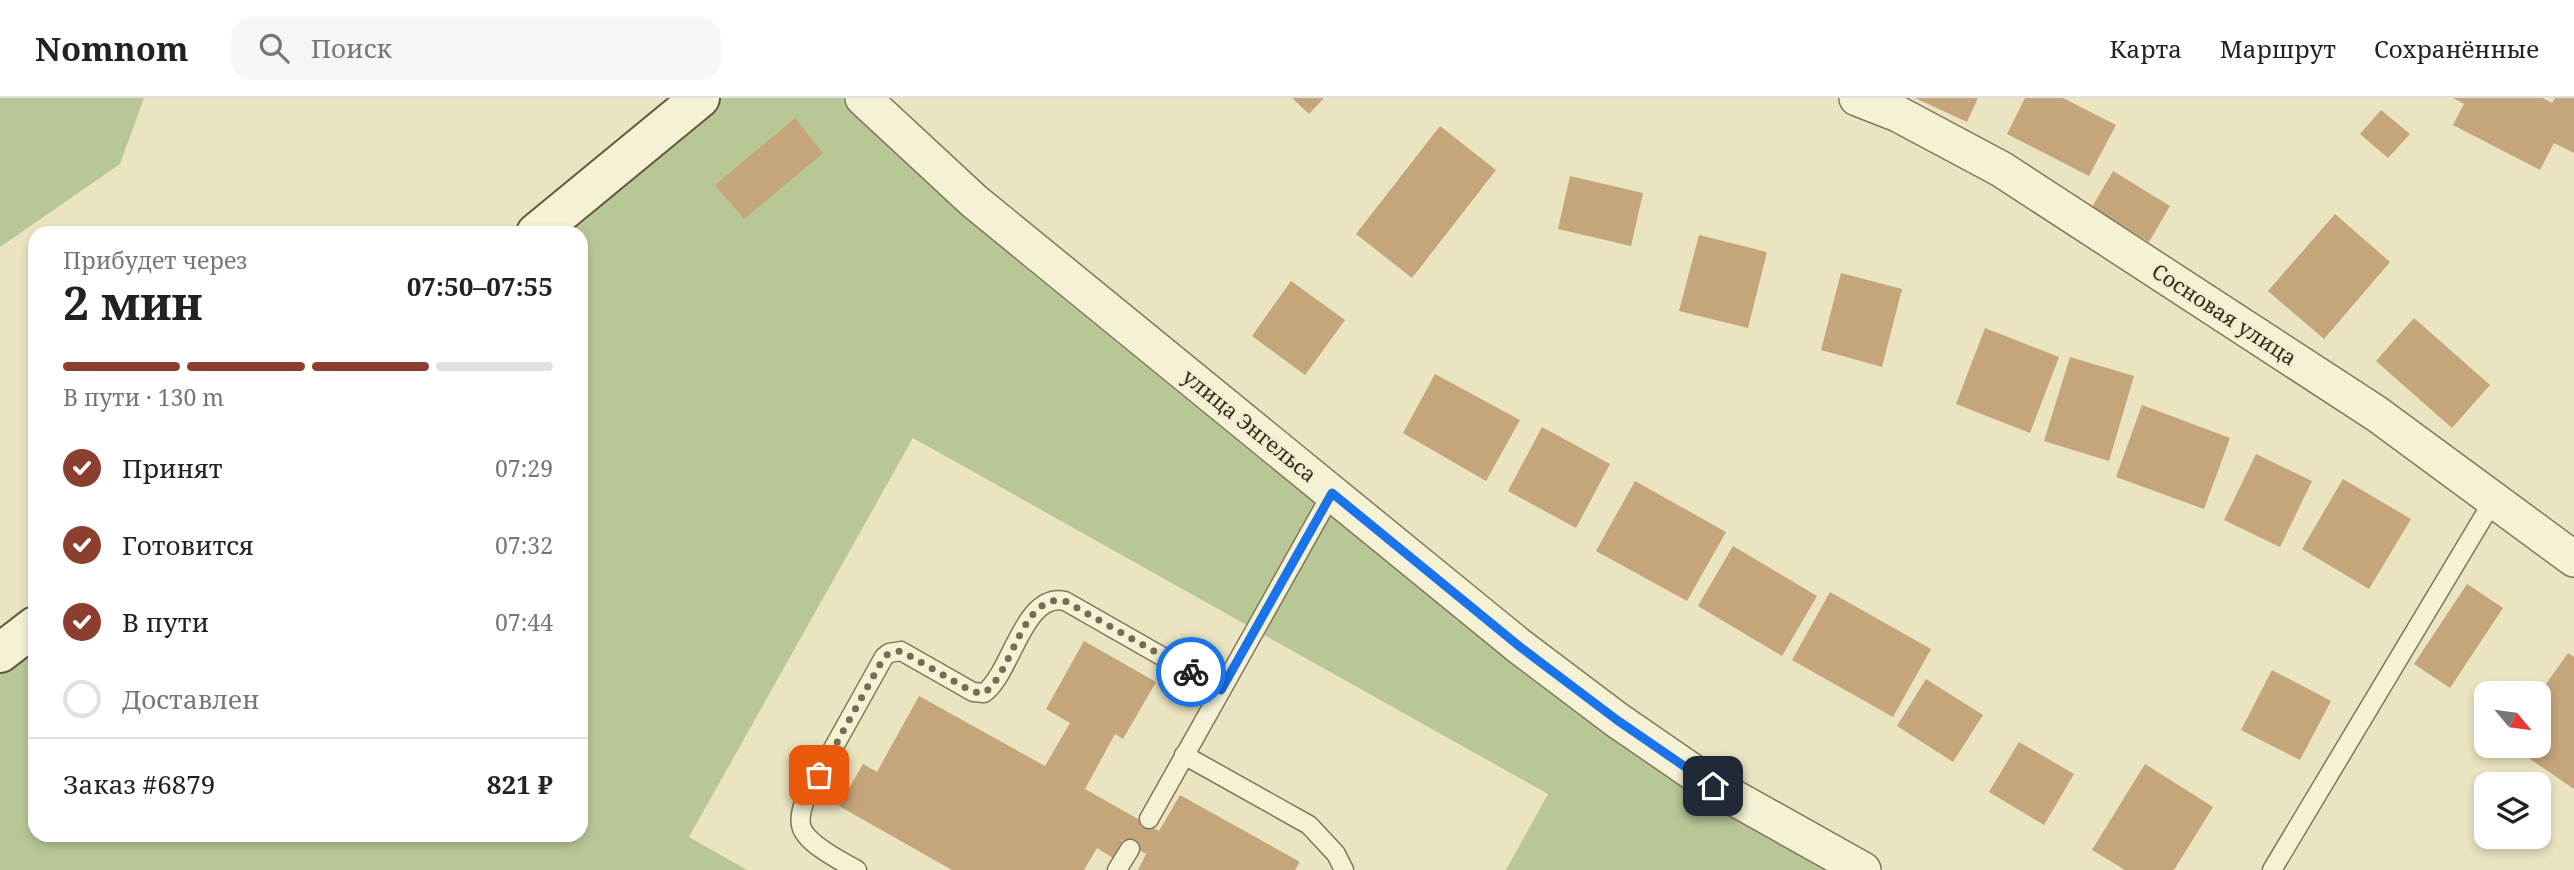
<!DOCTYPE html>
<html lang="ru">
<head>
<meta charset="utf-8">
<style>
	body { margin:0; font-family:"Noto Serif",serif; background:#f6f6f6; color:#222; height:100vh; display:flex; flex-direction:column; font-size:26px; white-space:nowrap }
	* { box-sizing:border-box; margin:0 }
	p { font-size:23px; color:#767676 }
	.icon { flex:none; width:38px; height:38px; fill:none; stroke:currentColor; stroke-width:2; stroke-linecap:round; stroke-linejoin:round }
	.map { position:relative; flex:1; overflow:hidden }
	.details { position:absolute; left:28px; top:128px; width:560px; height:616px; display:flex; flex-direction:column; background:#fff; border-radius:21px; box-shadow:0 4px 10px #0003 }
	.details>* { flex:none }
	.needle { width:46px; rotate:119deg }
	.fabs { position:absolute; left:2474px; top:583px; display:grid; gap:14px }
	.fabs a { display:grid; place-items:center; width:77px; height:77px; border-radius:14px; background:#fff; box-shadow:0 4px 10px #0003; font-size:35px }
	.pin { position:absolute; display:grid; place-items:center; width:60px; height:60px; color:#fff; margin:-30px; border-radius:14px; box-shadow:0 4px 10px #0006 }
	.courier { position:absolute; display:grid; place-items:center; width:70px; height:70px; margin:-35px; border:5px solid #1a73e8; border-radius:50%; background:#fff; color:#222; box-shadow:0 2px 9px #0007 }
	.headline em { font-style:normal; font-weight:700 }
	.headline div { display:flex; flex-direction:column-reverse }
	.headline { display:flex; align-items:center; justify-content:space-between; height:119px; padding:0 35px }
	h1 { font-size:46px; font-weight:700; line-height:52px }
	.bar { display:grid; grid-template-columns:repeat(4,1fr); gap:10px 7px; align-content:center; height:84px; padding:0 35px }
	.bar i { height:9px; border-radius:5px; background:#e0e0e0 }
	.bar .current { background:#8c3e2f }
	.bar p { grid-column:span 4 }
	.line { display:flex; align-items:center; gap:18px; padding:0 35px; border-top:2px solid #e0e0e0 }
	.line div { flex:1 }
	ol { padding:0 35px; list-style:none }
	li { display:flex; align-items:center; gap:21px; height:77px }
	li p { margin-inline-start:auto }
	li .icon { padding:7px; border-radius:50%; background:#8c3e2f; color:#fff; stroke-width:4 }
	li:last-child { color:#767676 }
	li i { width:38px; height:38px; border:4px solid #e0e0e0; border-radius:50% }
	header { display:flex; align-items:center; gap:42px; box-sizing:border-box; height:98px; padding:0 35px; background:#fff; border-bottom:2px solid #e0e0e0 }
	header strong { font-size:33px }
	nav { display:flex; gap:38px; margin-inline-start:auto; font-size:24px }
	.search { width:490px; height:63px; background:#f6f6f6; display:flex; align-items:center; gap:18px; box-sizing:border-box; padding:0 24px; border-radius:21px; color:#767676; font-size:26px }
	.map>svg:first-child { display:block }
</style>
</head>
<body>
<header>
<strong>Nomnom</strong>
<div class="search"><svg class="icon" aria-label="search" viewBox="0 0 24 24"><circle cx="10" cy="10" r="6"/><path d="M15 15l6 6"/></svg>Поиск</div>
<nav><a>Карта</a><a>Маршрут</a><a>Сохранённые</a></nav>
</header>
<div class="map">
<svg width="2574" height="772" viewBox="0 0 2574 772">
	<rect width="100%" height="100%" fill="#eae4c1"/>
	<g fill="#b9c797">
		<path d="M 0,0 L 144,0 L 120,66 L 0,149 Z"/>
		<path d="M 700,0 L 863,0 L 1519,548 L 1863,772 L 1506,772 L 1548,696 L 913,340 L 689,739 L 747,772 L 0,772 L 0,555 L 35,528 L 35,737 L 581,737 L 581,135 L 536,135 Z"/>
	</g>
	<g fill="#c5a57a">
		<path d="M 1292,0 L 1324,0 L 1309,16 Z"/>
		<path d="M 1915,0 L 1978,0 L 1967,24 Z"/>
		<path d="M 2025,0 L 2063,0 L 2116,27 L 2089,78 L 2007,36 Z"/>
		<path d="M 2453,0 L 2543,0 L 2552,5 L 2555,0 L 2574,0 L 2574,55 L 2554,45 L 2540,72 L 2453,27 L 2464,6 Z"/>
		<path d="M 2381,12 L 2410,36 L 2388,60 L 2360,36 Z"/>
		<path d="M 795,20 L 823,55 L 744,121 L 715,87 Z"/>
		<path d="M 1440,28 L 1496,72 L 1412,180 L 1356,136 Z"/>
		<path d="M 2113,73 L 2170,108 L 2149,144 L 2092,109 Z"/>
		<path d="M 1570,78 L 1643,95 L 1631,148 L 1558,131 Z"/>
		<path d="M 2335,116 L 2390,164 L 2324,241 L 2268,193 Z"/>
		<path d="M 1699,137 L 1767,154 L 1748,230 L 1679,213 Z"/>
		<path d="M 1841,175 L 1902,191 L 1882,269 L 1821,252 Z"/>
		<path d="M 1291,183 L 1345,222 L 1305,277 L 1252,238 Z"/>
		<path d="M 2414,220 L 2490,287 L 2452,330 L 2376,263 Z"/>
		<path d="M 1985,230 L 2059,259 L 2030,335 L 1956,306 Z"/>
		<path d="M 2070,259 L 2134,278 L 2109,363 L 2044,343 Z"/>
		<path d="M 1435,276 L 1520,322 L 1486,383 L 1403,335 Z"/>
		<path d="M 2142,307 L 2230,340 L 2204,411 L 2116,379 Z"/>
		<path d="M 1542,329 L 1610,366 L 1576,430 L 1508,393 Z"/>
		<path d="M 2256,356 L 2312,383 L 2280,449 L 2224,422 Z"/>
		<path d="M 2343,381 L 2411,421 L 2369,491 L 2302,451 Z"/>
		<path d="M 1635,383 L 1726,434 L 1687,503 L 1596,453 Z"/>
		<path d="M 1733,448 L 1817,498 L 1782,558 L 1698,508 Z"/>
		<path d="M 2467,486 L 2503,510 L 2450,590 L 2414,566 Z"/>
		<path d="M 1830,494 L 1931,551 L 1893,619 L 1792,562 Z"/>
		<path d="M 1084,543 L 1156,584 L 1123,641 L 1115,636 L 1085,691 L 1159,733 L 1180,697 L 1300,764 L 1295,772 L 1138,772 L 1146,756 L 1123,742 L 1113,760 L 1097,750 L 1084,772 L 952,772 L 839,708 L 863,666 L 877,674 L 919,598 L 1045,668 L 1070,625 L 1046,611 Z"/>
		<path d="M 2568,555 L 2574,559 L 2574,691 L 2511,648 L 2539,648 L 2539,596 Z"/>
		<path d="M 2272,572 L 2331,603 L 2300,662 L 2241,632 Z"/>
		<path d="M 1926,581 L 1983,617 L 1953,664 L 1897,628 Z"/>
		<path d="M 2019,644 L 2074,676 L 2044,727 L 1989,694 Z"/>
		<path d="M 2145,666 L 2213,709 L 2174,772 L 2125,772 L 2092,752 Z"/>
	</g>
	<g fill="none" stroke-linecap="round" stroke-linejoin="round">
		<defs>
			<g id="service">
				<path d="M 1184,657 L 1309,727 L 1336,756 L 1344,772"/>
				<path d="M 1149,721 L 1332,395"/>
				<path d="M 857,772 C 841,763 804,745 801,727 C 799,718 803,707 806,699 L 884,559 L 889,555 L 901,553 L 973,594 L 984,595 C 1012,575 1023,494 1065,503 L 1221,592"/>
				<path d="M 1117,772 L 1130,751"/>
				<path d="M 2272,772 L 2493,403"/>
			</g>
			<g id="minor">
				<path d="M 863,0 L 974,103 L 1519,548 L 1617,622 L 1713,688 L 1863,772"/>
				<path d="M 1857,0 L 1898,16 L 2001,71 L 2377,316 L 2574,461"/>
			</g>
			<g id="secondary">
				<path d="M 536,135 L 700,0"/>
				<path d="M 0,555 L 35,528"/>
			</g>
		</defs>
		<use href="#service" stroke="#82765a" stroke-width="21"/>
		<use href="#minor" stroke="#82765a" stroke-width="38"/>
		<use href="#secondary" stroke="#63573e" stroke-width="42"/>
		<use href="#service" stroke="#f5f1d4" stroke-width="18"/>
		<use href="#minor" stroke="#f5f1d4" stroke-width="35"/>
		<use href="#secondary" stroke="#f5f1d4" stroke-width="38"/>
	</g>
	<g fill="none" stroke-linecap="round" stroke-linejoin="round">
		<path stroke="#736c56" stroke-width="7" stroke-dasharray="0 12.6" d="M 819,677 L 884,559 L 890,555 L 901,553 L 973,594 L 984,595 C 1013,575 1022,494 1065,503 L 1191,574"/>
		<path stroke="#1a73e8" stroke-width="9" d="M 1191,574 L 1221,592 L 1332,395 L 1519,548 L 1617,622 L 1713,688"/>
	</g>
	<g text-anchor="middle" stroke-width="5" stroke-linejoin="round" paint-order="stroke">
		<g font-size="21" fill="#332b1d" stroke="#f2edd0">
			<text transform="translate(2224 217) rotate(33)" y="7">Сосновая улица</text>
			<text transform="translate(1249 328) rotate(39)" y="7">улица Энгельса</text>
		</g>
	</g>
</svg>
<div class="fabs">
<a><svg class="needle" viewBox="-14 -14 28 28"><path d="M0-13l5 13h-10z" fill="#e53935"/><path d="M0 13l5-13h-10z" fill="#767676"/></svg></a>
<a><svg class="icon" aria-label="layers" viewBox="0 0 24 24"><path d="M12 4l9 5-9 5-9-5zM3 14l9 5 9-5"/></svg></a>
</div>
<div class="pin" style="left:819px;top:677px;background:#ea580c"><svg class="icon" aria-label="bag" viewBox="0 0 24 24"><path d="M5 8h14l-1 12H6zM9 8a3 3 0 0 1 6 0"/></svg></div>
<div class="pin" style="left:1713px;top:688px;background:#1f2937"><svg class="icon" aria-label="home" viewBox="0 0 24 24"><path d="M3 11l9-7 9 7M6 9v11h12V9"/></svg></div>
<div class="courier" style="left:1191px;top:574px"><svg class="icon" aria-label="bike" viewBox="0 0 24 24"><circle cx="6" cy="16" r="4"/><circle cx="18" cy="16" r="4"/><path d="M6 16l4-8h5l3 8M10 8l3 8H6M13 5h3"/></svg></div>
<section class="details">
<div class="headline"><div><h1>2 мин</h1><p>Прибудет через</p></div><em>07:50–07:55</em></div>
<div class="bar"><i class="current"></i><i class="current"></i><i class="current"></i><i></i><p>В пути · 130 m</p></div>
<ol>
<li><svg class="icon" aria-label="check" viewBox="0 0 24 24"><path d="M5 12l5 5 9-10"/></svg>Принят<p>07:29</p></li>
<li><svg class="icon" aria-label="check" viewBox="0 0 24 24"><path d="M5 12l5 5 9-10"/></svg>Готовится<p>07:32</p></li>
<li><svg class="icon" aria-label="check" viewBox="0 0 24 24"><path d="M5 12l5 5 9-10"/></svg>В пути<p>07:44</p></li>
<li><i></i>Доставлен</li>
</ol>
<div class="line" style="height:91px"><div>Заказ #6879</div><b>821 ₽</b></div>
</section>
</div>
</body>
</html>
